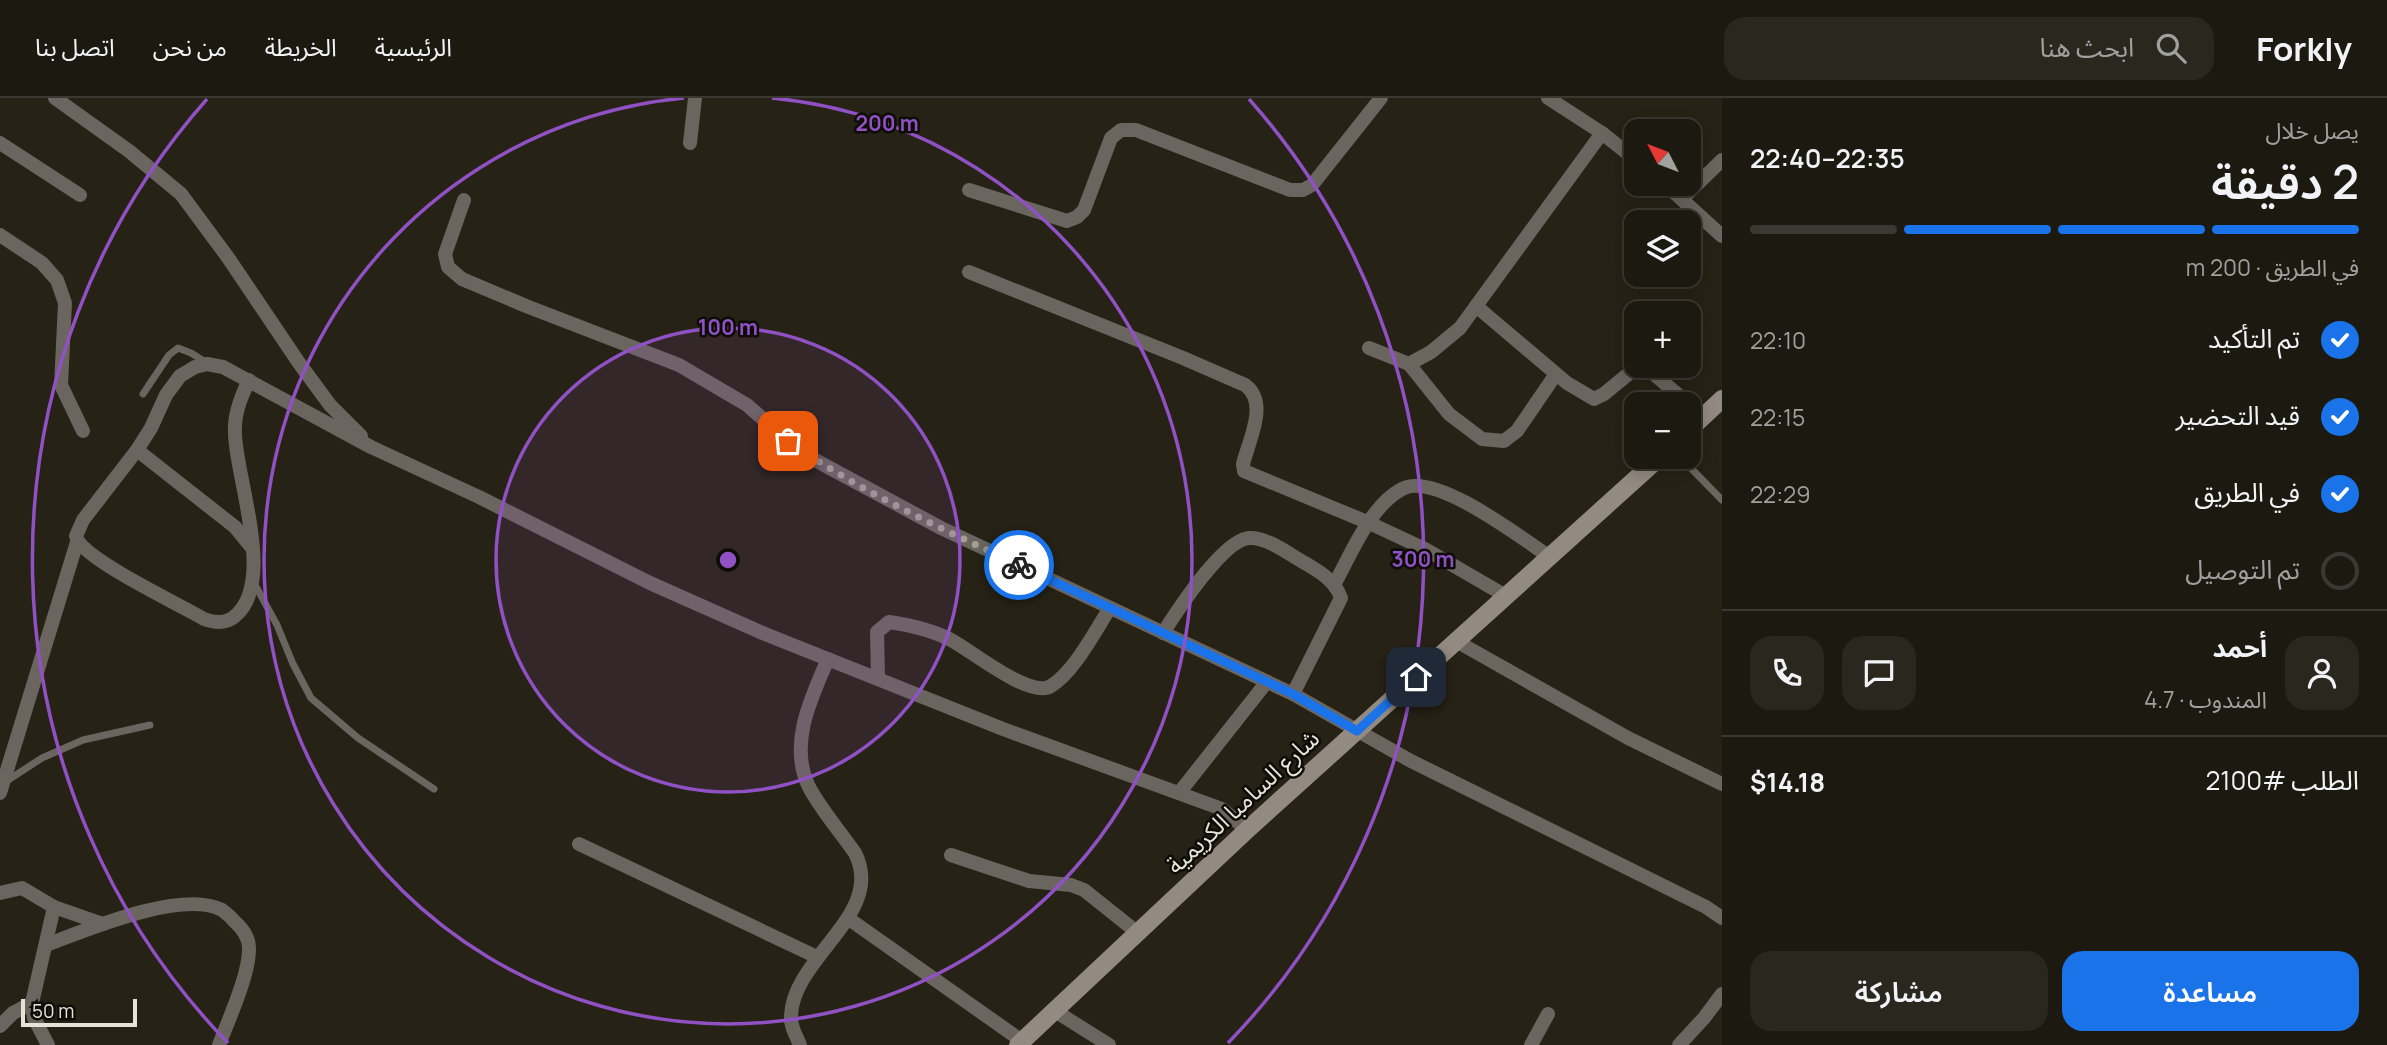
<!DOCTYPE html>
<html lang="ar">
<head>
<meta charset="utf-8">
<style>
	body { margin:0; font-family:Manrope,"Noto Sans Arabic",sans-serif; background:#29271e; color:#f1f3f6; direction:rtl; height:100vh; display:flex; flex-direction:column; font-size:26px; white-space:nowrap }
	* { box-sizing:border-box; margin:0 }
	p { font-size:23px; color:#a0a19f }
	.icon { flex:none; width:38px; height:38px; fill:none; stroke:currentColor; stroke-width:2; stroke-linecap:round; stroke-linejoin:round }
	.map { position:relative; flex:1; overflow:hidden; direction:ltr }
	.side { display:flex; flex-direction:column; background:#1c1a10; width:665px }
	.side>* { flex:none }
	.needle { width:46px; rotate:312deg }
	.fabs { position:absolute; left:1624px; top:21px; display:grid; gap:14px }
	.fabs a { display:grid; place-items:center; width:77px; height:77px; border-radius:14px; background:#1c1a10; box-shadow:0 4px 18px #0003,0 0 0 2px #3a3830; font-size:35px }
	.scale { position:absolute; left:21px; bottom:18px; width:116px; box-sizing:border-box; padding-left:7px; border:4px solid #e6e3da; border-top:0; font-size:19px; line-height:24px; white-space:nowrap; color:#e6e3da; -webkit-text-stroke:5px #0d0c06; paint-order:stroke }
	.pin { position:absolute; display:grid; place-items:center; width:60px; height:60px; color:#fff; margin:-30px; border-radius:14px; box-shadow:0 4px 10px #0006 }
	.courier { position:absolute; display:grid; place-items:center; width:70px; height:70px; margin:-35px; border:5px solid #1a73e8; border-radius:50%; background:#fff; color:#222; box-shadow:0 2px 9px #0007 }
	.headline em { font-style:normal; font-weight:600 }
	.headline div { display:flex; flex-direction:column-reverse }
	.headline { display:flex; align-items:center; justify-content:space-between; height:119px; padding:0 28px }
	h1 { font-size:46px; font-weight:600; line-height:52px }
	.bar { display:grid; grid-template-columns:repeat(4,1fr); gap:10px 7px; align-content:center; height:84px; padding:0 28px }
	.bar i { height:9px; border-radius:5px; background:#3a3830 }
	.bar .active { background:#1a73e8 }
	.bar p { grid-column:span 4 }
	.line { display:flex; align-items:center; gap:18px; padding:0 28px; border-top:2px solid #3a3830 }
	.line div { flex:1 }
	.round { display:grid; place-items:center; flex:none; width:74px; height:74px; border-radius:21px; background:#29271e }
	ol { padding:0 28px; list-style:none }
	li { display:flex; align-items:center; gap:21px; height:77px }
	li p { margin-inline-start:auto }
	li .icon { padding:7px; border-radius:50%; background:#1a73e8; color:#fff; stroke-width:4 }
	li:last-child { color:#a0a19f }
	li i { width:38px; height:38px; border:4px solid #3a3830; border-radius:50% }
	.button { display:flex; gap:14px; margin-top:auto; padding:14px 28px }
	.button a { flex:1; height:80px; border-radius:21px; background:#1a73e8; color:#fff; font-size:28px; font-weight:600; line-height:80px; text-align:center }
	.button a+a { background:#29271e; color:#f1f3f6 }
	header { display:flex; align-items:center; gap:42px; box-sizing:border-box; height:98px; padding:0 35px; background:#1c1a10; border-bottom:2px solid #3a3830 }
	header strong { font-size:33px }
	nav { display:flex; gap:38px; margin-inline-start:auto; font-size:24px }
	.search { width:490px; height:63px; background:#29271e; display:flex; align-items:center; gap:18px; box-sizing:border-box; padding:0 24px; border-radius:21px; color:#a0a19f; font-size:26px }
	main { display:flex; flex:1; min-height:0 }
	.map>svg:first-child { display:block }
</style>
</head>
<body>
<header>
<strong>Forkly</strong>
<div class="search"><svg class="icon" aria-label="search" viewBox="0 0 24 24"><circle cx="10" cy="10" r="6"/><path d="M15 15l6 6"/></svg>ابحث هنا</div>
<nav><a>الرئيسية</a><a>الخريطة</a><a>من نحن</a><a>اتصل بنا</a></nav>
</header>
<main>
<section class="side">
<div class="headline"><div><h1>2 دقيقة</h1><p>يصل خلال</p></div><em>22:35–22:40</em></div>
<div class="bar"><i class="active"></i><i class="active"></i><i class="active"></i><i></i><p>في الطريق · 200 m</p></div>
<ol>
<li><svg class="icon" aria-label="check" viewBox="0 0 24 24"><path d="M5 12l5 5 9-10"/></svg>تم التأكيد<p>22:10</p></li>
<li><svg class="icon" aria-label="check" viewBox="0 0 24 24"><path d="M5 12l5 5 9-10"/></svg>قيد التحضير<p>22:15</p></li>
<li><svg class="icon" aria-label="check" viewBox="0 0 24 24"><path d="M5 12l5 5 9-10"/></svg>في الطريق<p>22:29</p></li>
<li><i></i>تم التوصيل</li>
</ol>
<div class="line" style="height:126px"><a class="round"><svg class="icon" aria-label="person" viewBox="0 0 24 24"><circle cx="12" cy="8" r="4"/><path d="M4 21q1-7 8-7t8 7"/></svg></a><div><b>أحمد</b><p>المندوب · 4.7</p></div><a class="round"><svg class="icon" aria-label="chat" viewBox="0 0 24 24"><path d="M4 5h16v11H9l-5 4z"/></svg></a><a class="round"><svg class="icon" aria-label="phone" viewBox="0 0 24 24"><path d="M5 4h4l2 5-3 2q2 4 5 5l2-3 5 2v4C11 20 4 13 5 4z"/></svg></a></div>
<div class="line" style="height:91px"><div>الطلب #2100</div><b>$14.18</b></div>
<div class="button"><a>مساعدة</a><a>مشاركة</a></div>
</section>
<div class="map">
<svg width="1722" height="947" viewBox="0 0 1722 947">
	<rect width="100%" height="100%" fill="#262215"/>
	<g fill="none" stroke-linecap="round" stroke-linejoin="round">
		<g stroke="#6a655f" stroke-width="7">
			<path d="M 143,296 L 169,257 L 178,250 L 191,255 L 207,265"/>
			<path d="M 1680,359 L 1722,402"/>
			<path d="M 254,485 L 277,527 L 293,566 L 311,600 L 358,640 L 434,691"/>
			<path d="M 5,684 L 42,660 L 83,642 L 150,627"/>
		</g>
		<g stroke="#6a655f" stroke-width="14">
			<path d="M 55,0 L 129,53 L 181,96 L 229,161 L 299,265 L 330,307 L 361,338"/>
			<path d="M 1548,0 L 1602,35 L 1636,62"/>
			<path d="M 0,45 L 80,97"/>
			<path d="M 690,45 L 695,0"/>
			<path d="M 1665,86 L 1722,138"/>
			<path d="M 969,92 L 1067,123 L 1077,119 L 1084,112 L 1111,40 L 1121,32 L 1136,32 L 1290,92 L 1303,92 L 1312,87 L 1381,0"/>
			<path d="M 1682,101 L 1722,62"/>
			<path d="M 464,102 L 445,156 L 448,169 L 462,181 L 526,208 L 679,267 L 747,307 L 788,343 L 815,362 L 941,430 L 1293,596 L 1411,663 L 1706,809 L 1722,820"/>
			<path d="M 0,137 L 42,165 L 57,182 L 65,205 L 61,287 L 83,333"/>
			<path d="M 969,174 L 1183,260 L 1245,287 C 1269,304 1249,342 1243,366 L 1244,373 L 1367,424 L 1425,451 L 1506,498"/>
			<path d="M 1476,208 L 1567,285 L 1594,301 L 1604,296 L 1638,268 L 1649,272 L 1703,318"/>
			<path d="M 1369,250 L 1409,266 L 1431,254 L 1460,230 L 1602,35"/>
			<path d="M 1409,266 L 1449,316 L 1482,341 L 1504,343 L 1517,333 L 1556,276"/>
			<path d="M 249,282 C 242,297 236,311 235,327 C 232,373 279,484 234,519 C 225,526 215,525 204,521 C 181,507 80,460 76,438 L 83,422 L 137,352 L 151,330 L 166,297 L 180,278 L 195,269 L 207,266 L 223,269 L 371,349 L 479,399 L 650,485 L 765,536 L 1003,631 L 1222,711 L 1247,732"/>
			<path d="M 137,352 L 235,429 L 253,451"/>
			<path d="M 1334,487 C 1351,456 1370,408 1402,391 C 1435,373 1521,440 1550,459"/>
			<path d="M 1163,535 C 1177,513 1223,442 1249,440 C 1265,439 1285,453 1298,461 C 1314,470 1335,481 1341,500 L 1293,596"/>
			<path d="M 1456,543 L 1628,640 L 1722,686"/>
			<path d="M 878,580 L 877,534 L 889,524 C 910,527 932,532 951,542 C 972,553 1030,601 1051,588 C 1074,574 1095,533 1110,510"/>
			<path d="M 0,695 L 77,444"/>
			<path d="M 1179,695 L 1266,585"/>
			<path d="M 579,746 L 817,859"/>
			<path d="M 951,757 L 1029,783 L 1071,787 L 1084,792 L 1138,835"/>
			<path d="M 0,795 L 22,790 L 54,809 L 103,826"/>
			<path d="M 849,821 L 1022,943"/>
			<path d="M 46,847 C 86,832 182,791 222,812 C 226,815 231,819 234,823 C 242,830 249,839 249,850 C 250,875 228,923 219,947"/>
			<path d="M 1055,913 L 1109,947"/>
			<path d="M 0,928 L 13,915 L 32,905"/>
			<path d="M 48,947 L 34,920 L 32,905 L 54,809"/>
			<path d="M 800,947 C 796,937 790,928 791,917 C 794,858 886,816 855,755 C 840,733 820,711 808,687 C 789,645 811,600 828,561"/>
			<path d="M 1531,947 L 1548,916"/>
			<path d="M 1679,947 L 1704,920 L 1722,896"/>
		</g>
		<g stroke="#938a82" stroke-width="18">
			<path d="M 1689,332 L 1722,301"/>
			<path d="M 1018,947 L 1247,732 L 1660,359"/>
		</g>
	</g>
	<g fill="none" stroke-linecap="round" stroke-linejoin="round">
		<path stroke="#a39f95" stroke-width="7" stroke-dasharray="0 12.6" d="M 788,343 C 859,393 940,430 1019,467"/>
		<path stroke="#1a73e8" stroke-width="9" d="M 1019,467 L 1293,596 L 1357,633 L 1416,579"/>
	</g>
	<circle cx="728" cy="462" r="232" fill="#9051c4" fill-opacity=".12"/>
	<g fill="none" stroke="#9051c4" stroke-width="3.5">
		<circle cx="728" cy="462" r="232"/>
		<path d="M772 0A464 464 0 1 1 684 0"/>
		<path d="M228 945A695 695 0 0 1 207 1M1249 1A695 695 0 0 1 1228 945"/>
	</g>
	<g text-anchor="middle" stroke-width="5" stroke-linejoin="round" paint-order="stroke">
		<g font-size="24" fill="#e6e3da" stroke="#0d0c06">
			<text transform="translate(1243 704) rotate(-43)" y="8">شارع السامبا الكريمية</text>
		</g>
	</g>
	<circle cx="728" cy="462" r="10" fill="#9051c4" stroke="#0d0c06" stroke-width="3.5"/>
	<g font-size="21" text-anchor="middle" font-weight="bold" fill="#9051c4" stroke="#0d0c06" stroke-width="5" stroke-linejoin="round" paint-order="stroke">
		<text x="887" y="33">200 m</text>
		<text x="728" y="237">100 m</text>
		<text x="1423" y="469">300 m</text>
	</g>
</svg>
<div class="fabs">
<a><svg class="needle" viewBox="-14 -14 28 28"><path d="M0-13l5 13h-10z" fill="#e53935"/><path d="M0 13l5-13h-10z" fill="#a0a19f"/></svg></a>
<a><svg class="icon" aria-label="layers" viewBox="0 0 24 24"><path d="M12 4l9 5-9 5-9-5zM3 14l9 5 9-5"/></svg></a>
<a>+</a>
<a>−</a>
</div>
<div class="scale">50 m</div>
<div class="pin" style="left:788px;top:343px;background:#ea580c"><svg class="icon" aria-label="bag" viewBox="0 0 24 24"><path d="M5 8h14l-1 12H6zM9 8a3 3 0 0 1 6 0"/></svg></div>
<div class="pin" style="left:1416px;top:579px;background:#1f2937"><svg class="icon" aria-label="home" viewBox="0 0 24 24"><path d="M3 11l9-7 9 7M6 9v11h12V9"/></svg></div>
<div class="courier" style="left:1019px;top:467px"><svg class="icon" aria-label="bike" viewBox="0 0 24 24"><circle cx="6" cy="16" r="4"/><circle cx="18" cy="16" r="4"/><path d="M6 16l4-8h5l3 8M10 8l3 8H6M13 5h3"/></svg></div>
</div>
</main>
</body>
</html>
